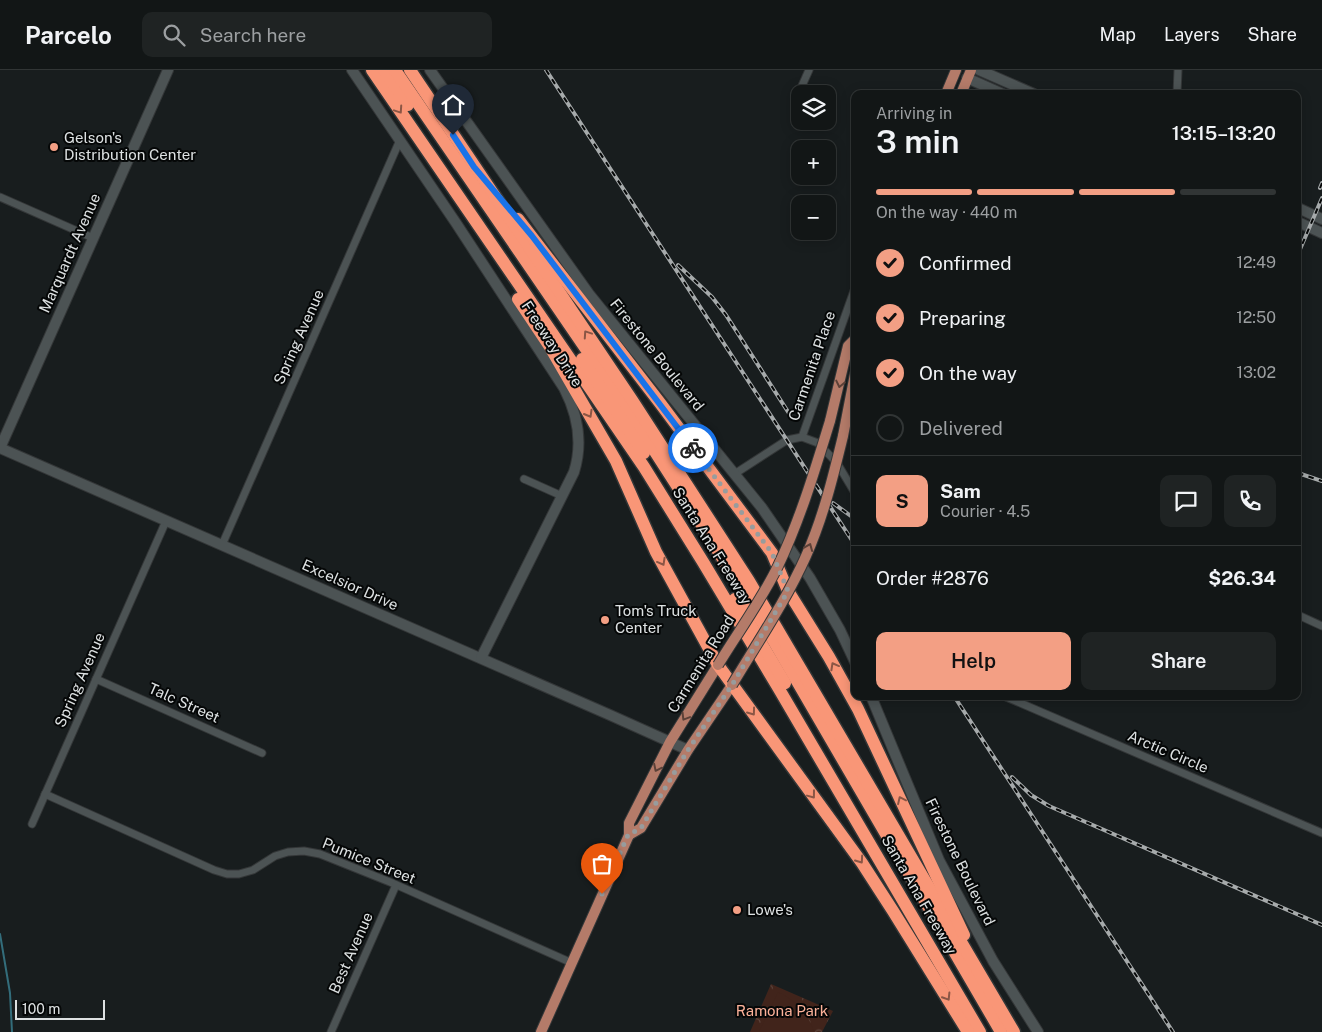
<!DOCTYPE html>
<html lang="en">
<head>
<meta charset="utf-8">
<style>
	body { margin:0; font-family:"Public Sans",sans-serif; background:#1f2323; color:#f1f3f6; height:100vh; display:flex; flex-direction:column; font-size:19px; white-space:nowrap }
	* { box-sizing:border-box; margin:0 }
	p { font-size:16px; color:#9c9fa1 }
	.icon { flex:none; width:28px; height:28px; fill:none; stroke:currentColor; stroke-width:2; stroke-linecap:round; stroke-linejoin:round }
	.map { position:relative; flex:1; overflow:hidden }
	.panel { position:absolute; left:851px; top:20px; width:450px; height:610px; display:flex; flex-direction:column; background:#121616; border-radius:10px; box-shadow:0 2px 12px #0003,0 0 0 1px #313535 }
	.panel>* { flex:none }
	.buttons { position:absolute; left:791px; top:15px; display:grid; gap:10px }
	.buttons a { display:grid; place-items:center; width:45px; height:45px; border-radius:10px; background:#121616; box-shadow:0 2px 12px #0003,0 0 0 1px #313535; font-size:25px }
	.scale { position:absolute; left:15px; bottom:12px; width:90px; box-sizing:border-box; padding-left:5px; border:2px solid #dde1e2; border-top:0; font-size:14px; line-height:18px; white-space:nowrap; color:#dde1e2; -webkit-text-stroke:4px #050707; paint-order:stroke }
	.pin { position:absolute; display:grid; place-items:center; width:42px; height:42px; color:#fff; margin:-51px -21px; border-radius:50% 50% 50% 0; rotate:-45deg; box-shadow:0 0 5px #0007 }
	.pin .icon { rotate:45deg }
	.courier { position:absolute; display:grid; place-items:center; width:50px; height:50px; margin:-25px; border:4px solid #1a73e8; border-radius:50%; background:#fff; color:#222; box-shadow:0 1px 6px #0007 }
	.headline em { font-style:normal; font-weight:600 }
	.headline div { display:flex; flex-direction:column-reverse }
	.headline { display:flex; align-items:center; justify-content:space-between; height:85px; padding:0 25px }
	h1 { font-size:32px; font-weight:600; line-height:38px }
	.bar { display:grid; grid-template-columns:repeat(4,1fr); gap:8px 5px; align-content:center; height:60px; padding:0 25px }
	.bar i { height:6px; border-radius:4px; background:#313535 }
	.bar .on { background:#f39f84 }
	.bar p { grid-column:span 4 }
	.line { display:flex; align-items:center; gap:12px; padding:0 25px; border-top:1px solid #313535 }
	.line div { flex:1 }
	.round { display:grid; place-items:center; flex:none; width:52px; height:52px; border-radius:10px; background:#1f2323 }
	ol { padding:0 25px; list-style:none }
	li { display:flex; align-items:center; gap:15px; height:55px }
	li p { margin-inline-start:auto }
	li .icon { padding:5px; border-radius:50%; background:#f39f84; color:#111; stroke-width:4 }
	li:last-child { color:#9c9fa1 }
	li i { width:28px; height:28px; border:2px solid #313535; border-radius:50% }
	.button { display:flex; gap:10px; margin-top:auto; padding:10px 25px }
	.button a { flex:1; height:58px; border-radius:10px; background:#f39f84; color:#111; font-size:20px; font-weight:600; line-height:58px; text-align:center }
	.button a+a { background:#1f2323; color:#f1f3f6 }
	header { display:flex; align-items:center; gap:30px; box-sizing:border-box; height:70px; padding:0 25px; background:#121616; border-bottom:1px solid #313535 }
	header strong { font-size:24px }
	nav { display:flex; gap:28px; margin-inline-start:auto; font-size:18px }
	.search { width:350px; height:45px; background:#1f2323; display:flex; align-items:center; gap:12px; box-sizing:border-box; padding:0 18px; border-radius:10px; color:#9c9fa1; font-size:19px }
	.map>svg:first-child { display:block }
</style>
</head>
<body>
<header>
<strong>Parcelo</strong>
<div class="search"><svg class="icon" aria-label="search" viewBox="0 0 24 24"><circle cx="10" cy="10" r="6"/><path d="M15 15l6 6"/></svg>Search here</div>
<nav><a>Map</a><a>Layers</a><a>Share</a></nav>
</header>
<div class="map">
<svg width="1322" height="962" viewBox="0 0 1322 962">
	<defs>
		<pattern id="park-crowns" width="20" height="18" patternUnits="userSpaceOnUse" patternTransform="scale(1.25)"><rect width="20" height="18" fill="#41241b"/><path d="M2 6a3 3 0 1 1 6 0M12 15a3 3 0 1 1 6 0" fill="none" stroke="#5c443c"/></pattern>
	</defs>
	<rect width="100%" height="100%" fill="#181d1e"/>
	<path fill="url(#park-crowns)" d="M 771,914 L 833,941 L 822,962 L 750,962 Z"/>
	<path fill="#41241b" d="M 778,922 C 797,932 807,941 814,962 L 759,962 Z"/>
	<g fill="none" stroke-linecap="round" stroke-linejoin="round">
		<path stroke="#336d7b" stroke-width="2" d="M 0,864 L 10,923 L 12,962"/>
		<defs>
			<g id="street">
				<path d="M 1177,24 L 1178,0"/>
				<path d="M 797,27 L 809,0"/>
				<path d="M 0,127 L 93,168"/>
				<path d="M 802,367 L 855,218"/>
				<path d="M 736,403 L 787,370 L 802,367 L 818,373 L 837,393 L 855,423"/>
				<path d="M 524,409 L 562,426"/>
				<path d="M 222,475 L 400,70"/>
				<path d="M 1298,545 L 1322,556"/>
				<path d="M 96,609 L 262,683"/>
				<path d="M 1004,626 L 1322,763"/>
				<path d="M 45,724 L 214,800 L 227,804 L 239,804 L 253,800 L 275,786 L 288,782 L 304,781 L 320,784 L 390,812 L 572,893"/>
				<path d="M 32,754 L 166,451"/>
				<path d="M 331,962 L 396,815"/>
			</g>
			<g id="secondary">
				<path d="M 168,0 L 0,378 L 610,645 L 688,680"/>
				<path d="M 352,0 L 456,153 L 564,318 C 578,345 583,373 574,402 L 481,588"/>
				<path d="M 430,0 L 589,224 L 762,438 L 810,508 L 840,560 L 855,592"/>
				<path d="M 979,0 L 1034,24"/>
				<path d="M 967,8 L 1003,24"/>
				<path d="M 1298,138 L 1322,149"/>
				<path d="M 1298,152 L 1322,163"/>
				<path d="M 871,626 L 939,790 L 993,891 L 1038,962"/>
			</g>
			<g id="primary">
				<path d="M 946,24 L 956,0"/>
				<path d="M 961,24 L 971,0"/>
				<path d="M 830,351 L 848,276 L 855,269"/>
				<path d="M 843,366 L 855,304"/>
				<path d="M 629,765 L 641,758 L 688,680 L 732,615"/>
				<path d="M 541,962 L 629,765 L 629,753 L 670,672 L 718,595"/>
			</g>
			<g id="highway">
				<path d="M 372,0 L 644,397 L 703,492 L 779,619 L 980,962"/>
				<path d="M 384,0 L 408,35"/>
				<path d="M 395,0 L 636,352 L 690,436 L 772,568 L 1001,962"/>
				<path d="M 410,0 L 632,330 L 749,511 L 1014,962"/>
				<path d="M 518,149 L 660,333 L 772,483 L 788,521 L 829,587 L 858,639 L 964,865"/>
				<path d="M 518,229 L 550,277 L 616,391 L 656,482 L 718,595 L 862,793 L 893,841 L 968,962"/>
				<path d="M 582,289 L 644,383"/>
				<path d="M 735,529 L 785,613"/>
			</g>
		</defs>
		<use href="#street" stroke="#343738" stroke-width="9"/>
		<use href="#secondary" stroke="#343738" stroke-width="12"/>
		<use href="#primary" stroke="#343738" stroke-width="12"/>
		<use href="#highway" stroke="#343738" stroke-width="15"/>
		<use href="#street" stroke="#4c5354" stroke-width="7"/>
		<use href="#secondary" stroke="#4c5354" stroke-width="10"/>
		<use href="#primary" stroke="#b47b69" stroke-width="10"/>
		<use href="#highway" stroke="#f99677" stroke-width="12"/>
		<defs>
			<g id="rail">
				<path d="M 546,0 L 855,475"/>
				<path d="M 1320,118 L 1322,113"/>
				<path d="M 1298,184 L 1322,128"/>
				<path d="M 678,195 L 712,227 L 726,245 L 792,348"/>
				<path d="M 1298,403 L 1322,411"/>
				<path d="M 833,433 L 855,449"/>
				<path d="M 954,626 L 1173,962"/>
				<path d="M 1012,707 L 1031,725 L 1049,736 L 1322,855"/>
			</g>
		</defs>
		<use href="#rail" stroke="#a6aaab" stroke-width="4"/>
		<use href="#rail" stroke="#050707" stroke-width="2" stroke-dasharray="5.5" stroke-linecap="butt"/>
		<defs>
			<g id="primary-bridge">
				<path d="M 718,595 C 738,562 761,531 778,496 C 800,450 815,400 830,351"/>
				<path d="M 732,615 C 757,573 786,531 806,486 C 823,448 833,407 843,366"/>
			</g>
		</defs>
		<use href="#primary-bridge" stroke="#343738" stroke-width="12" stroke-linecap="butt"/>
		<use href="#primary-bridge" stroke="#b47b69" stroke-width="10"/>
	</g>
	<defs><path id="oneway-chevron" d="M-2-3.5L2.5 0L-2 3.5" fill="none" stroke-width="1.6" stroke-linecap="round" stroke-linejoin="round" transform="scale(1.25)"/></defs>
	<g stroke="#8b5645">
		<use href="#oneway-chevron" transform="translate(399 40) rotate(56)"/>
		<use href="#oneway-chevron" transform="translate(587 264) rotate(-124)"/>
		<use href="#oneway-chevron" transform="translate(589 344) rotate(60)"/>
		<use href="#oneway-chevron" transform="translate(662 492) rotate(61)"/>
		<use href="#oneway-chevron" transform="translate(834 596) rotate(-119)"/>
		<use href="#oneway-chevron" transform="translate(752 642) rotate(54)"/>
		<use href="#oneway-chevron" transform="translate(812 725) rotate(53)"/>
		<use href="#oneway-chevron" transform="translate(901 730) rotate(-115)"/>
		<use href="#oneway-chevron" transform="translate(860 790) rotate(55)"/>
		<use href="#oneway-chevron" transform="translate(947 927) rotate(58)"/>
	</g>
	<g stroke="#5c4138">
		<use href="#oneway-chevron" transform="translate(840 314) rotate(102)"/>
		<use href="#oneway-chevron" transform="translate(809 477) rotate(-68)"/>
		<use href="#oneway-chevron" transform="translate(685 647) rotate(121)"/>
		<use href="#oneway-chevron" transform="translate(657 698) rotate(116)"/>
	</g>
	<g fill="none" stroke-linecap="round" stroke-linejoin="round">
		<path stroke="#989c9d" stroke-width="5" stroke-dasharray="0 9" d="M 602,824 L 628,765 L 641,758 L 688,680 L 732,615 L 788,521 L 772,483 L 693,378"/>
		<path stroke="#1a73e8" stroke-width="6" d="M 453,65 L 474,97 L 532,166 L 693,378"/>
	</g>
	<g fill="#f39f84" stroke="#050707" stroke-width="2">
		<circle cx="54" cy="77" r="5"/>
		<circle cx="605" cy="550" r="5"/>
		<circle cx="737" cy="840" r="5"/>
	</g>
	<g text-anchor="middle" stroke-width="4" stroke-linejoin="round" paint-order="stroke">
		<g font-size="15" fill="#dde1e2" stroke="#050707" text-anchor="start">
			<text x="64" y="73">Gelson's<tspan x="64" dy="17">Distribution Center</tspan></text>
			<text x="615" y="546">Tom's Truck<tspan x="615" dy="17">Center</tspan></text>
			<text x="747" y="845">Lowe's</text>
		</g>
		<g font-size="15" fill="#dde1e2" stroke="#050707">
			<text transform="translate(70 183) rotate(-66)" y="5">Marquardt Avenue</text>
			<text transform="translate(299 267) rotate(-66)" y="5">Spring Avenue</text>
			<text transform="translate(552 274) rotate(57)" y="5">Freeway Drive</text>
			<text transform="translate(657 285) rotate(51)" y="5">Firestone Boulevard</text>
			<text transform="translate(812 296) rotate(-71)" y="5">Carmenita Place</text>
			<text transform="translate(712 476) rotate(58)" y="5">Santa Ana Freeway</text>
			<text transform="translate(350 515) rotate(24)" y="5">Excelsior Drive</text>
			<text transform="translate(701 594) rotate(-58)" y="5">Carmenita Road</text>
			<text transform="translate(80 610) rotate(-66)" y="5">Spring Avenue</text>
			<text transform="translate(184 633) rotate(24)" y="5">Talc Street</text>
			<text transform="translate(1168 682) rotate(23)" y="5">Arctic Circle</text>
			<text transform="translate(369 791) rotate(22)" y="5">Pumice Street</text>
			<text transform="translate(960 792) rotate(64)" y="5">Firestone Boulevard</text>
			<text transform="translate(919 825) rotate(60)" y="5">Santa Ana Freeway</text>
			<text transform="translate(351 883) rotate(-66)" y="5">Best Avenue</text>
		</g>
		<g font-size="15" fill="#fcb199" stroke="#050707">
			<text x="782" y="946">Ramona Park</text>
		</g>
	</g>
</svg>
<div class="buttons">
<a><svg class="icon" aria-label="layers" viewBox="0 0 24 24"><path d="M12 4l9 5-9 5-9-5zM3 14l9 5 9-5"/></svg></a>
<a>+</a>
<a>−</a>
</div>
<div class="scale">100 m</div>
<div class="pin" style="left:602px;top:824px;background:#ea580c"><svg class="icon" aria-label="bag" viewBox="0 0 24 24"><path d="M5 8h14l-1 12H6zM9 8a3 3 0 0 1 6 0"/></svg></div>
<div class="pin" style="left:453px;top:65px;background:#1f2937"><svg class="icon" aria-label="home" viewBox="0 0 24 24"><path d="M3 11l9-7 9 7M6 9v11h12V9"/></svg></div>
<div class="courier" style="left:693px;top:378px"><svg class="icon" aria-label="bike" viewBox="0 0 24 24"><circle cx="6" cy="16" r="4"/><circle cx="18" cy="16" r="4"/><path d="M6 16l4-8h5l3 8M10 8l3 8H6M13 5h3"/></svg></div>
<section class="panel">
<div class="headline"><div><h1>3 min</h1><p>Arriving in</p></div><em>13:15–13:20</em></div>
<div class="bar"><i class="on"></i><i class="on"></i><i class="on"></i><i></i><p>On the way · 440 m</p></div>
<ol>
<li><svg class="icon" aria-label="check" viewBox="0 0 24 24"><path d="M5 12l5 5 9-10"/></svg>Confirmed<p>12:49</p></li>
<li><svg class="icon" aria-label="check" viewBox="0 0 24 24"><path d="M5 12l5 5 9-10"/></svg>Preparing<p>12:50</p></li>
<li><svg class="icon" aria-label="check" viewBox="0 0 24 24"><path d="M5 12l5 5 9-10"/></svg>On the way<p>13:02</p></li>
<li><i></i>Delivered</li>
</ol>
<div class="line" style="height:90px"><b class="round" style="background:#f39f84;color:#111">S</b><div><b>Sam</b><p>Courier · 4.5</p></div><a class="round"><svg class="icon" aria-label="chat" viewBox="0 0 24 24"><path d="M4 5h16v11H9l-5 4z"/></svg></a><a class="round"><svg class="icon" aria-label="phone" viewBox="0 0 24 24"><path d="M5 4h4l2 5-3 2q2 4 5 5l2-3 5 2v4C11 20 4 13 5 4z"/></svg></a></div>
<div class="line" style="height:65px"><div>Order #2876</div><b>$26.34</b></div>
<div class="button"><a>Help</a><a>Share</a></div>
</section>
</div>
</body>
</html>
